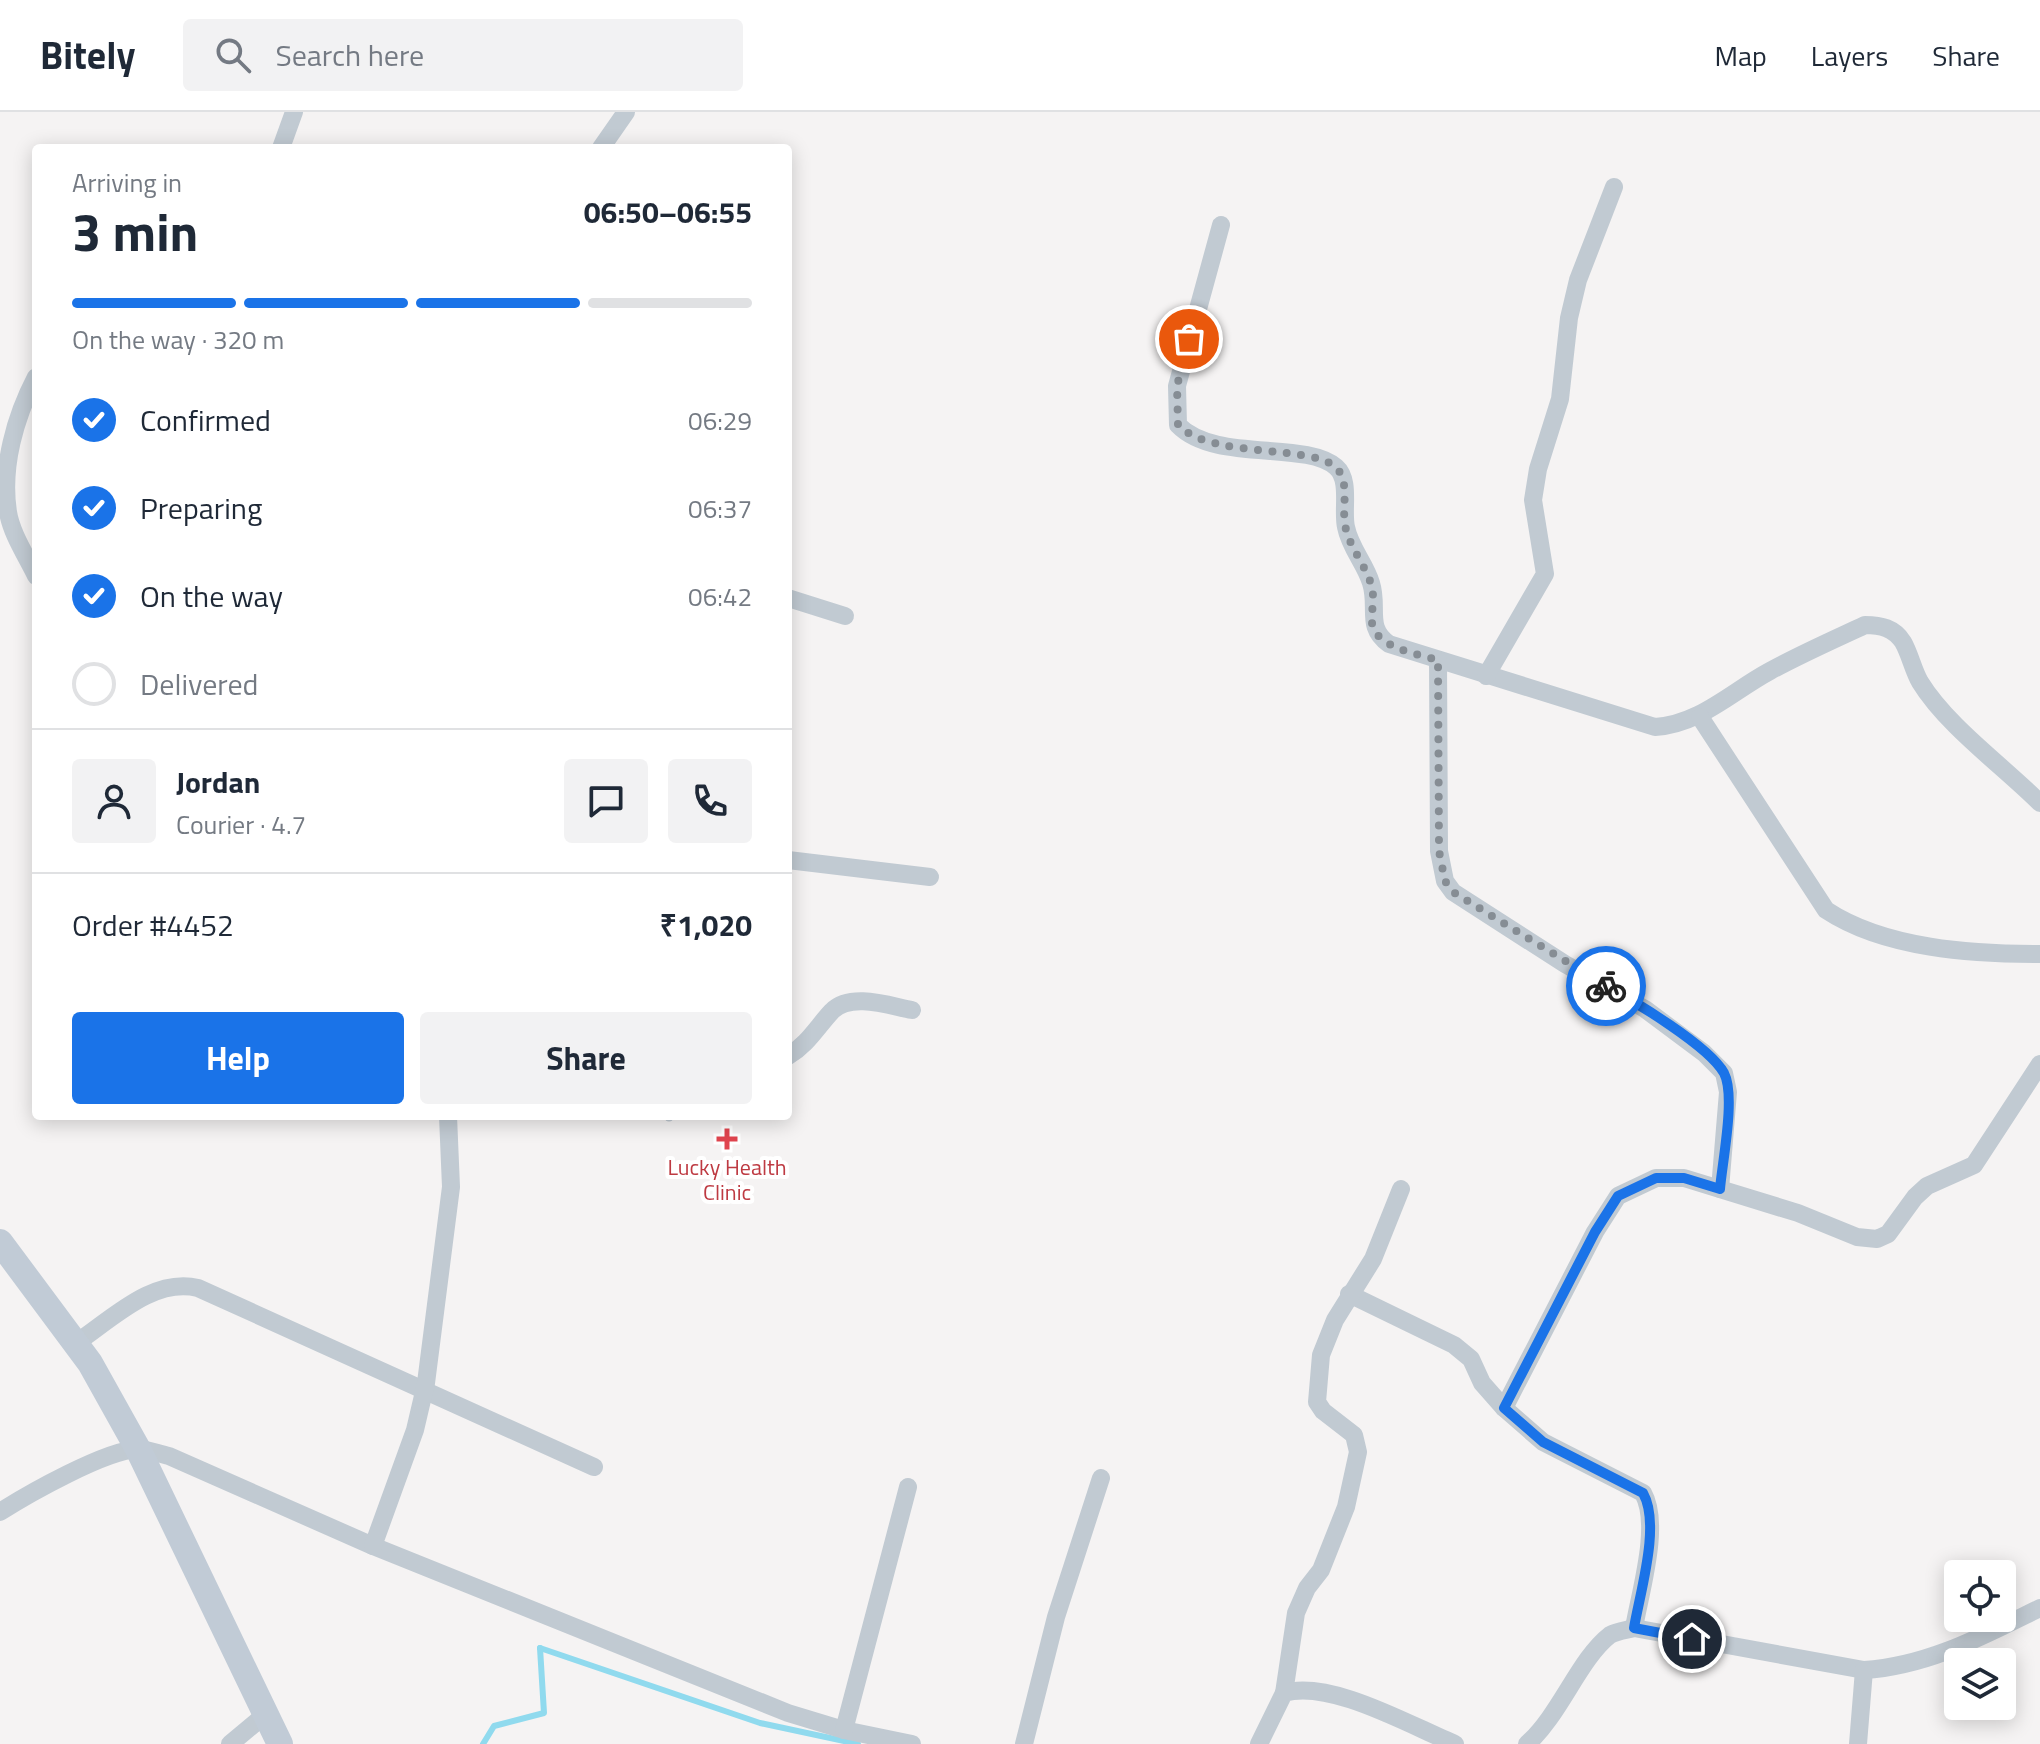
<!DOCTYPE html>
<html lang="en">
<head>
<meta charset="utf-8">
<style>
	body { margin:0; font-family:"Titillium Web",sans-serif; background:#f2f2f3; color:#1f2937; height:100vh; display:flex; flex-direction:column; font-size:30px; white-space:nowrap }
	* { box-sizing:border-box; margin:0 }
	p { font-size:26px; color:#747a83 }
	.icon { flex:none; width:44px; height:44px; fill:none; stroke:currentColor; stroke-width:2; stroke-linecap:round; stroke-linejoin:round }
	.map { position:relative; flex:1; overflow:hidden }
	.sheet { position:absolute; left:32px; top:32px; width:760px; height:976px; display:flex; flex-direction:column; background:#fff; border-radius:8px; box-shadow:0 4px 20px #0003 }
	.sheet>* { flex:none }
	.buttons { position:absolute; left:1944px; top:1448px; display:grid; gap:16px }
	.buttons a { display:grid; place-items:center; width:72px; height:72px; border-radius:8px; background:#fff; box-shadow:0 4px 20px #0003; font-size:40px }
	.pin { position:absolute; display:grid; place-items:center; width:68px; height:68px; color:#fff; margin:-34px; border:4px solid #fff; border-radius:50%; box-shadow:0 2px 8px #0007 }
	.courier { position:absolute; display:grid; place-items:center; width:80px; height:80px; margin:-40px; border:6px solid #1a73e8; border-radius:50%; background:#fff; color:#222; box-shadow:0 2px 10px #0007 }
	.headline em { font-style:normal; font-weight:700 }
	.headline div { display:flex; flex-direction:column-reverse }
	.headline { display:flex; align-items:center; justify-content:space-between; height:136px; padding:0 40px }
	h1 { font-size:52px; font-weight:700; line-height:60px }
	.bar { display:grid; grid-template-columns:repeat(4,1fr); gap:12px 8px; align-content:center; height:96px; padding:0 40px }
	.bar i { height:10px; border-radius:6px; background:#e0e1e3 }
	.bar .on { background:#1a73e8 }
	.bar p { grid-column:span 4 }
	.line { display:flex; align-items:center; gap:20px; padding:0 40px; border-top:2px solid #e0e1e3 }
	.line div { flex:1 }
	.round { display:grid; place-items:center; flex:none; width:84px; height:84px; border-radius:8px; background:#f2f2f3 }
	ol { padding:0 40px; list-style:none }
	li { display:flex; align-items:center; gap:24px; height:88px }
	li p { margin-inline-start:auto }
	li .icon { padding:8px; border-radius:50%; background:#1a73e8; color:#fff; stroke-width:4 }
	li:last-child { color:#747a83 }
	li i { width:44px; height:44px; border:4px solid #e0e1e3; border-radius:50% }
	.cta { display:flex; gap:16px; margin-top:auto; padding:16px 40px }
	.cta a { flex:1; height:92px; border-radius:8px; background:#1a73e8; color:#fff; font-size:32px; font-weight:700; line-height:92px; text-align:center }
	.cta a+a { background:#f2f2f3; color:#1f2937 }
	header { display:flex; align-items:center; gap:48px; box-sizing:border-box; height:112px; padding:0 40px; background:#fff; border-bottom:2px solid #e0e1e3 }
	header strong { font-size:38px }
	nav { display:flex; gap:44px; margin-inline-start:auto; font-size:28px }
	.search { width:560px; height:72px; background:#f2f2f3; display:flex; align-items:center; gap:20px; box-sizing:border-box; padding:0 28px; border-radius:8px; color:#747a83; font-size:30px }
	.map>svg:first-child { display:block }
</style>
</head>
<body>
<header>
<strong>Bitely</strong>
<div class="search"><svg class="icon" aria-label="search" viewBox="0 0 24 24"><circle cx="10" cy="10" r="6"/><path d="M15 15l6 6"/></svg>Search here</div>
<nav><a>Map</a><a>Layers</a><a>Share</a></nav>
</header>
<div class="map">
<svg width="2040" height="1632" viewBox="0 0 2040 1632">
	<rect width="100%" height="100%" fill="#f5f3f3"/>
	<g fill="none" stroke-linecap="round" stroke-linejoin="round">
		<g stroke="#90daee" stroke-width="6">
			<path d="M 540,1536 L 760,1611 L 858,1632"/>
			<path d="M 483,1632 L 494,1614 L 544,1601 L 540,1536"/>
		</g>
		<path stroke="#c1cad2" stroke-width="9" d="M 669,1005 L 669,1004"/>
		<g stroke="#c1cad2" stroke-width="18">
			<path d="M 281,36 L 294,0"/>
			<path d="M 601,36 L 626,0"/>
			<path d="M 1221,113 L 1177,274 L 1178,313 C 1215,351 1305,328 1336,355 C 1351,368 1342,398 1346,415 C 1350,436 1365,451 1371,471 C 1379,496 1365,515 1389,532 L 1655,615 C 1700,612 1731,580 1770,559 C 1801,542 1833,528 1865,513 C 1881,513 1894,516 1903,530 C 1910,542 1913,558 1920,570 C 1947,614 2003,654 2040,691"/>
			<path d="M 36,265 C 15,305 1,355 8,400 C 11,421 27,445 36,464"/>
			<path d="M 788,486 L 845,504"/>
			<path d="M 1438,548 L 1439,739 L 1445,769 L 1453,780 L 1565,852 L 1645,897 L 1704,941 L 1724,961 L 1728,980 L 1720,1077"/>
			<path d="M 1486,564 L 1545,462 L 1533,388 L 1538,357 L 1560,287 L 1569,206 L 1578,168 L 1614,75"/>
			<path d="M 1700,605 L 1826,798 C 1885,837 1973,842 2040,842"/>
			<path d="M 788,748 L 930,765"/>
			<path d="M 788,944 C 808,932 817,915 832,899 C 851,880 890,894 912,898"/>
			<path d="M 1349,1182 L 1454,1233 L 1471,1247 L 1482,1271 L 1504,1296 L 1543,1330 L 1643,1381 C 1661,1413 1640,1480 1634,1516"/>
			<path d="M 76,1231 C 112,1207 153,1165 198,1176 L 594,1355"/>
			<path d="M 1504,1296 L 1595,1120 L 1618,1084 L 1656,1066 L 1684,1066 L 1798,1101 L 1857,1125 L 1877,1127 L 1888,1122 L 1915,1085 L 1927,1074 L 1974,1053 L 2040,952"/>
			<path d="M 0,1400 C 28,1382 106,1338 138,1337 C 147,1337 159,1342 169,1344 L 373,1434 L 788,1601 L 844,1618 L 912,1632"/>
			<path d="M 373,1434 L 415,1318 L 426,1271 L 451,1075 L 448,1004"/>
			<path d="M 1284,1581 L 1296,1501 L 1307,1476 L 1321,1458 L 1346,1395 L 1358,1340 L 1354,1323 L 1323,1299 L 1317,1290 L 1321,1243 L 1335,1208 L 1373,1147 L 1401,1077"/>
			<path d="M 844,1618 L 908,1375"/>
			<path d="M 230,1632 L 266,1602"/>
			<path d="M 1024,1632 L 1056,1505 L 1101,1366"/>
			<path d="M 1259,1632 L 1284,1581 C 1330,1567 1411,1614 1455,1632"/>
			<path d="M 1527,1632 C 1560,1603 1579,1547 1610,1523 C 1617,1519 1627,1518 1634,1516 L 1864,1558 C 1928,1554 1983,1524 2040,1496"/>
			<path d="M 1858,1632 L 1864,1558"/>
		</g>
		<path stroke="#c1cbd6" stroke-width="26" d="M 0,1130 L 90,1251 L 138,1337 L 280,1632"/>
	</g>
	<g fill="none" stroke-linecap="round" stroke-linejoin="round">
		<path stroke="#868d94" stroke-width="8" stroke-dasharray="0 14.4" d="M 1189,227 L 1177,274 L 1178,313 C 1213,349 1319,330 1339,359 C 1349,374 1342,396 1345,413 C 1349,434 1363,450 1370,469 C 1376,484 1371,497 1372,511 C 1376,536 1418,542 1438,548 L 1439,739 L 1445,769 L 1453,780 L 1606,874"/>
		<path stroke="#1a73e8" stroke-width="10" d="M 1606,874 C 1634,889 1709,934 1724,961 C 1736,984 1722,1051 1720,1077 L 1684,1066 L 1656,1066 L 1618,1084 L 1595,1120 L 1504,1296 L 1543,1330 L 1643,1381 C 1661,1413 1640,1480 1634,1516 L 1692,1527"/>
	</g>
	<path fill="#e0444e" stroke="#fff" stroke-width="3" d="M723 1015h8v8h8v8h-8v8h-8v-8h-8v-8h8z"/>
	<g text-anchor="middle" stroke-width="8" stroke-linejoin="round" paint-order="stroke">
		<g font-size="22" fill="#be3a42" stroke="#fff">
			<text x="727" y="1063">Lucky Health<tspan x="727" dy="25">Clinic</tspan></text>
		</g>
	</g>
</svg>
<div class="buttons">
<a><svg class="icon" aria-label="locate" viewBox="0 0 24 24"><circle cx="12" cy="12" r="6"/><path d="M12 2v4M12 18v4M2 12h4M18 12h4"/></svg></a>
<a><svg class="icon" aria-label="layers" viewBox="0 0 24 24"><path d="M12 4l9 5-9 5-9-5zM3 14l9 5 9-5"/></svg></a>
</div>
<div class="pin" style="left:1189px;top:227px;background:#ea580c"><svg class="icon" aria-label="bag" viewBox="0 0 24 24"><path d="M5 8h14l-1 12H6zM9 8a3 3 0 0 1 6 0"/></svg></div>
<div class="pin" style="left:1692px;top:1527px;background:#1f2937"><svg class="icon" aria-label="home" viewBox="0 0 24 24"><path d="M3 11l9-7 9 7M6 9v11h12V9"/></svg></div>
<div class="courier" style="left:1606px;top:874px"><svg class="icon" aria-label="bike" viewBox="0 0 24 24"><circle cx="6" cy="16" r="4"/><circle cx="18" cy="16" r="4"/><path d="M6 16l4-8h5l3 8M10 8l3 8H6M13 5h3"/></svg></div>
<section class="sheet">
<div class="headline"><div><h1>3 min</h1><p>Arriving in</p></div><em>06:50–06:55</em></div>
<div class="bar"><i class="on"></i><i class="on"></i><i class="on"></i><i></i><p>On the way · 320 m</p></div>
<ol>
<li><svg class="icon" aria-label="check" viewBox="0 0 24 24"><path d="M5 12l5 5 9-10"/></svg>Confirmed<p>06:29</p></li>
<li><svg class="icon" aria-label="check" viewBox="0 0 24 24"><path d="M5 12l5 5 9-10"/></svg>Preparing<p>06:37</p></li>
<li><svg class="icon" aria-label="check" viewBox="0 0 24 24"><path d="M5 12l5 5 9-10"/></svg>On the way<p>06:42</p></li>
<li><i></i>Delivered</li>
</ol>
<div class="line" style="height:144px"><a class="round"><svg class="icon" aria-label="person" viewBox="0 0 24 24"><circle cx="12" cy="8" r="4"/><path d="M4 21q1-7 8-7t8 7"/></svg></a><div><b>Jordan</b><p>Courier · 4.7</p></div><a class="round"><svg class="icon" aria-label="chat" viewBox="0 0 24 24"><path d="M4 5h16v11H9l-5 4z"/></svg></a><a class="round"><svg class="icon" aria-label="phone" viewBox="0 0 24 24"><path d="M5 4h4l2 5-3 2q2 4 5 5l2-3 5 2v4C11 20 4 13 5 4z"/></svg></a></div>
<div class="line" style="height:104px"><div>Order #4452</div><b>₹1,020</b></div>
<div class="cta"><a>Help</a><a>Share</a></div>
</section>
</div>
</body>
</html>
